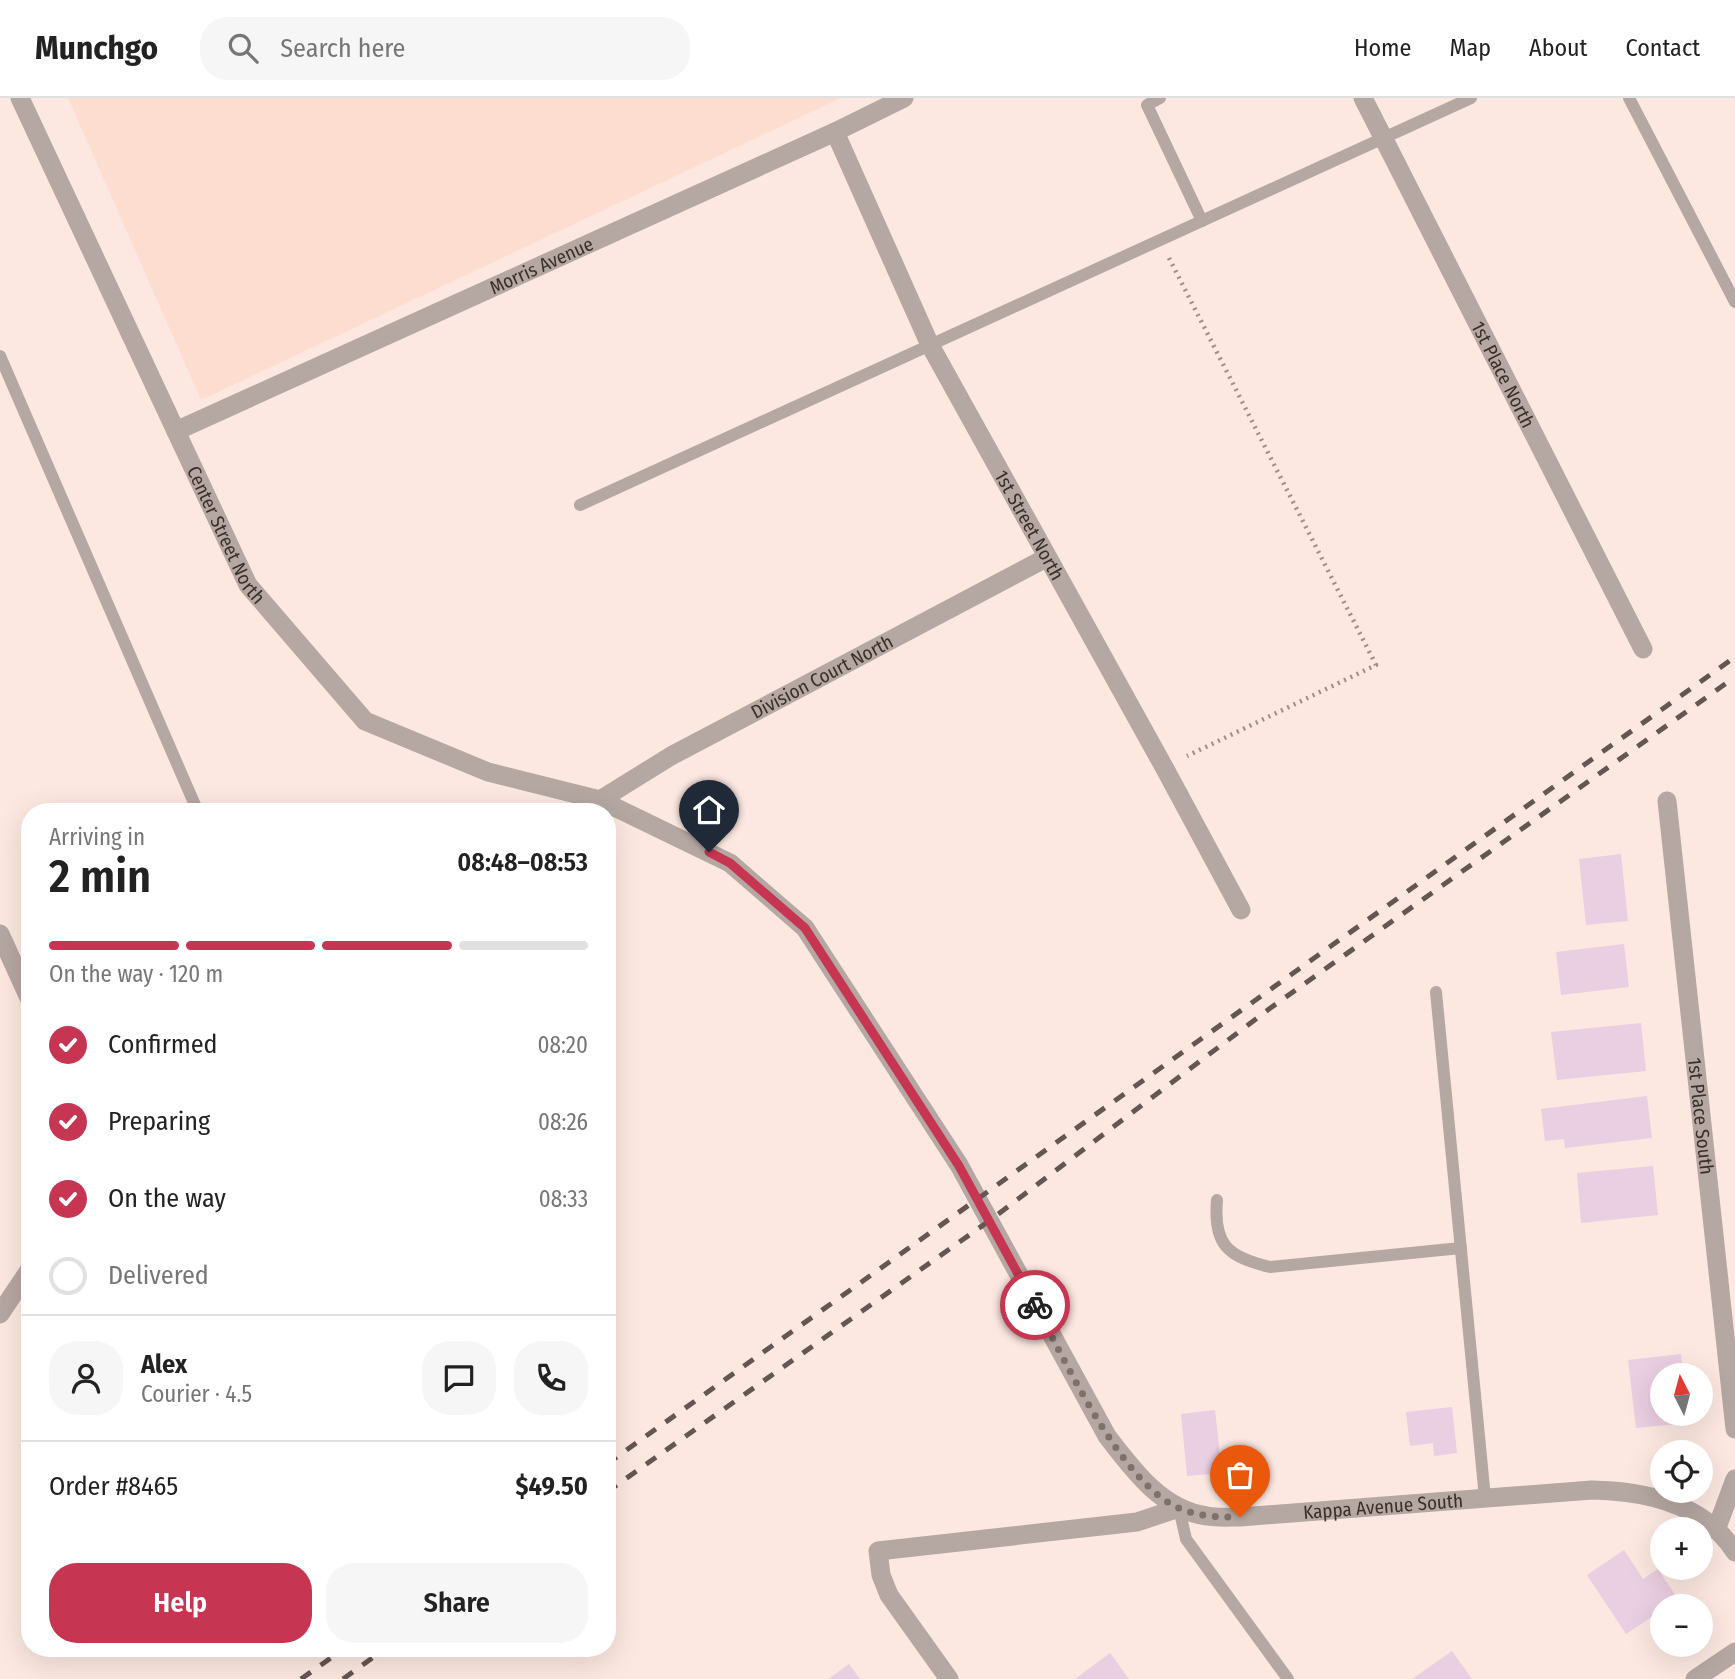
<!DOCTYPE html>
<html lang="en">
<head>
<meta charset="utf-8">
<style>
	body { margin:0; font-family:"Fira Sans Condensed",sans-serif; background:#f6f6f6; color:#222; height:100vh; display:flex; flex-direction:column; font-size:26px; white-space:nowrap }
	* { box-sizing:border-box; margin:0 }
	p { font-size:23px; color:#767676 }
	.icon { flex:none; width:38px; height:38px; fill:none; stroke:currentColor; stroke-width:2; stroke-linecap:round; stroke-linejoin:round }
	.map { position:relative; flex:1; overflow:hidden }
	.details { position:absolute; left:21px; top:705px; width:595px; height:854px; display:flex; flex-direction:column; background:#fff; border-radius:28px; box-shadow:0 7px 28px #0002 }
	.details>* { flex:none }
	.needle { width:46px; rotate:354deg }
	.tools { position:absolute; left:1650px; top:1265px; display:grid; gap:14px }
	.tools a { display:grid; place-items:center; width:63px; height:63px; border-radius:50%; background:#fff; box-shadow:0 7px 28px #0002; font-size:35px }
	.pin { position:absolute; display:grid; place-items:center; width:60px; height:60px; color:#fff; margin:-72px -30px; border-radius:50% 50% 50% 0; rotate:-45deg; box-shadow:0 0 7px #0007 }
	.pin .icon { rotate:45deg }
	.courier { position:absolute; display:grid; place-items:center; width:70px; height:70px; margin:-35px; border:5px solid #c63652; border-radius:50%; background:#fff; color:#222; box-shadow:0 2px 9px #0007 }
	.head em { font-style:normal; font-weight:600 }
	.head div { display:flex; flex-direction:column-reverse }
	.head { display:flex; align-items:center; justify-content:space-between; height:119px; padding:0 28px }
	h1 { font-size:46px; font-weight:600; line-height:52px }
	.bar { display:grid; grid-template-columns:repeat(4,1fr); gap:10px 7px; align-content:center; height:84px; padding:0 28px }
	.bar i { height:9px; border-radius:5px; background:#e0e0e0 }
	.bar .on { background:#c63652 }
	.bar p { grid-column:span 4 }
	.line { display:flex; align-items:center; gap:18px; padding:0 28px; border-top:2px solid #e0e0e0 }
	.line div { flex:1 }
	.round { display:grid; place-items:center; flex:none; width:74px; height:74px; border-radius:28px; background:#f6f6f6 }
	ol { padding:0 28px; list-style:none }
	li { display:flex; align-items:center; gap:21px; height:77px }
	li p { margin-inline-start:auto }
	li .icon { padding:7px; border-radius:50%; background:#c63652; color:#fff; stroke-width:4 }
	li:last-child { color:#767676 }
	li i { width:38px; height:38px; border:4px solid #e0e0e0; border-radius:50% }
	.action { display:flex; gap:14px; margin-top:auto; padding:14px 28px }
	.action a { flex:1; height:80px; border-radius:28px; background:#c63652; color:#fff; font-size:28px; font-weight:600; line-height:80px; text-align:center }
	.action a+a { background:#f6f6f6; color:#222 }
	header { display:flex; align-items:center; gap:42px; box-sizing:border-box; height:98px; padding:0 35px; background:#fff; border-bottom:2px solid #e0e0e0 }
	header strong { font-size:33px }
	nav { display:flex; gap:38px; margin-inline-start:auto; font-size:24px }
	.search { width:490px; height:63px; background:#f6f6f6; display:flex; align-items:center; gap:18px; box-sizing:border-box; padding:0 24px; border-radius:28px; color:#767676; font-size:26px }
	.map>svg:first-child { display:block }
</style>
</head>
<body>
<header>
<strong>Munchgo</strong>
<div class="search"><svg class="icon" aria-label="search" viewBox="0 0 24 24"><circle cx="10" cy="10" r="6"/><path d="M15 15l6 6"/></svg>Search here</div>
<nav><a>Home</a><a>Map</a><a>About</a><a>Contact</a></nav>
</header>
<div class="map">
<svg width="1735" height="1581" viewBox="0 0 1735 1581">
	<rect width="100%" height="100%" fill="#fce8e1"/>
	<path fill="#feddd1" d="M 68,0 L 841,0 L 201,302 Z"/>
	<g fill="#eacee1">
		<path d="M 1621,756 L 1628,823 L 1586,827 L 1579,761 Z"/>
		<path d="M 1624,846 L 1629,889 L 1561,897 L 1556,854 Z"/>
		<path d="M 1641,925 L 1646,973 L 1557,982 L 1551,934 Z"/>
		<path d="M 1647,998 L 1652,1040 L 1565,1050 L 1564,1041 L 1545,1043 L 1541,1011 Z"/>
		<path d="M 1653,1068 L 1658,1117 L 1581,1125 L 1577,1075 Z"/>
		<path d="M 1681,1256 L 1683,1278 L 1662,1278 L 1662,1316 L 1687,1316 L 1688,1325 L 1636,1330 L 1628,1262 Z"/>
		<path d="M 1452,1309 L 1457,1355 L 1434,1358 L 1433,1345 L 1410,1348 L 1406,1314 Z"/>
		<path d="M 1215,1312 L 1222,1375 L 1187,1378 L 1181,1316 Z"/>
		<path d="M 1624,1452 L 1643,1481 L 1658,1471 L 1678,1501 L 1667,1508 L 1662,1508 L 1662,1512 L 1626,1536 L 1587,1477 Z"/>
		<path d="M 1452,1553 L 1472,1581 L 1412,1581 Z"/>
		<path d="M 1110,1555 L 1129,1581 L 1075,1581 Z"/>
		<path d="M 849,1566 L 860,1581 L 828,1581 Z"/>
	</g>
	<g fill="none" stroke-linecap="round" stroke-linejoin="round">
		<path stroke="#9e8e88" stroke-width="4.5" stroke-dasharray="2 5" stroke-linecap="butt" d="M 1169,160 L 1376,567 L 1187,658"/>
		<g stroke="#b5a7a1" stroke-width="12">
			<path d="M 1160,0 L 1147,7 L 1202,123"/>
			<path d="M 1629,0 L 1735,204"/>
			<path d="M 0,258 L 198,714"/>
			<path d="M 580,407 L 1471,0"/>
			<path d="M 1436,894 L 1485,1400"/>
			<path d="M 1217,1102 C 1213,1147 1228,1159 1270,1169 L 1461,1150"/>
			<path d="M 1179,1410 L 1186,1441 L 1288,1581"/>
		</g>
		<g stroke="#b5a7a1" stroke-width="19">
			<path id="s1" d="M 1363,0 L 1643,551"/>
			<path id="s2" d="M 835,34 L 930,247 L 1164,669 L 1241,812"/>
			<path id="s3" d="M 176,333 L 835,34 L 904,0"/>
			<path id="s4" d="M 600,702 L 671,658 L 1046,460"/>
			<path id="s5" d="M 1667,703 L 1735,1331"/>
			<path d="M 0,836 L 30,902"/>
			<path d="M 0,1216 L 30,1171"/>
			<path d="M 1716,1432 L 1735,1381"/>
			<path d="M 949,1581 L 889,1497 L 881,1477 L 878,1453 L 1137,1424 L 1179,1410"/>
			<path d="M 1695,1581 L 1735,1554"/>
		</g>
		<path stroke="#b5a7a1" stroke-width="19" id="s6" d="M 20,0 L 248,487 L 365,623 L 488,674 L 600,702 L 730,765 L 805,830 L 959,1067 L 1107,1338 C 1133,1372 1162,1412 1207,1418 C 1218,1420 1229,1419 1240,1419 L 1592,1392 C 1645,1393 1704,1405 1735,1454"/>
		<g stroke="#645651" stroke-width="5" stroke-dasharray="12 12" stroke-linecap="butt">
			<path d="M 607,1366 L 1735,559"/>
			<path d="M 607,1394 L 989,1123 L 1269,911 L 1735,579"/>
			<path d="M 301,1581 L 345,1550"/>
			<path d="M 343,1581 L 386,1550"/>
		</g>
	</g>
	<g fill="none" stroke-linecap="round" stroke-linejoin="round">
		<path stroke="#7f706a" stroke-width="7" stroke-dasharray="0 12.6" d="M 1035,1207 C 1066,1263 1122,1388 1181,1411 C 1201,1419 1220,1419 1240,1419"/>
		<path stroke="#c63652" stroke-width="9" d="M 709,754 L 730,765 L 805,830 L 959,1068 L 1035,1207"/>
	</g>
	<g text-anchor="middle" stroke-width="7" stroke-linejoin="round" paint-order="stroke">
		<g font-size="19" fill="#3b2f2a" stroke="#fafafa">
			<text dy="7" stroke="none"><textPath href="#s3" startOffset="401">Morris Avenue</textPath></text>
			<text dy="7" stroke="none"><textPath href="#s1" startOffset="310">1st Place North</textPath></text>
			<text dy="7" stroke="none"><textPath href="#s2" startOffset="439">1st Street North</textPath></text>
			<text dy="7" stroke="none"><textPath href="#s6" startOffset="483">Center Street North</textPath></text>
			<text dy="7" stroke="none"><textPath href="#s4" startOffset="254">Division Court North</textPath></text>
			<text dy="7" stroke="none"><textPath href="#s5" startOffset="317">1st Place South</textPath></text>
			<text dy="7" stroke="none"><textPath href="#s6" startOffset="2109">Kappa Avenue South</textPath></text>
		</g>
	</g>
</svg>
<div class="tools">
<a><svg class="needle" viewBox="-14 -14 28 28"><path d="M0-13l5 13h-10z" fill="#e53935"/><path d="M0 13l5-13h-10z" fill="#767676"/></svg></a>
<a><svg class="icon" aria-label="locate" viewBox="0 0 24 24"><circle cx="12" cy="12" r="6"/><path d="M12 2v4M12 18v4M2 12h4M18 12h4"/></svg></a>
<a>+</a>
<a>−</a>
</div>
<div class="pin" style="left:1240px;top:1419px;background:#ea580c"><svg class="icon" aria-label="bag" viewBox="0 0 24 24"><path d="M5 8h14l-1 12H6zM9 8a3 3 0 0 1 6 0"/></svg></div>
<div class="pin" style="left:709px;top:754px;background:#1f2937"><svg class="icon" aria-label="home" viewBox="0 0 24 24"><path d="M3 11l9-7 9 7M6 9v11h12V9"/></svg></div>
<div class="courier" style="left:1035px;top:1207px"><svg class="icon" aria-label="bike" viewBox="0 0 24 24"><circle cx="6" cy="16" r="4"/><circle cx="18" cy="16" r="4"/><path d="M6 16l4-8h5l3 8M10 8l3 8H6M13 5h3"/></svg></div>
<section class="details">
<div class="head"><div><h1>2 min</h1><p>Arriving in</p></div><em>08:48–08:53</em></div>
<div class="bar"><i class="on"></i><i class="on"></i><i class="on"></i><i></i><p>On the way · 120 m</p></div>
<ol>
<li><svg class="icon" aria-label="check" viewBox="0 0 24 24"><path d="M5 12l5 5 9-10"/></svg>Confirmed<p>08:20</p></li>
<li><svg class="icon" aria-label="check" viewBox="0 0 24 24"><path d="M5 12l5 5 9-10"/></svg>Preparing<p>08:26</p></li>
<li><svg class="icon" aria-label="check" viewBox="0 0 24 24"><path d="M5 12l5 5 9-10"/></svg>On the way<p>08:33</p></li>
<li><i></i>Delivered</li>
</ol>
<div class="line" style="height:126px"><a class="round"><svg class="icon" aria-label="person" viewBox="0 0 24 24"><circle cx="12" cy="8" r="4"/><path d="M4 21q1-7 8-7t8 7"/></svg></a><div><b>Alex</b><p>Courier · 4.5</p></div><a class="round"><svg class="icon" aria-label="chat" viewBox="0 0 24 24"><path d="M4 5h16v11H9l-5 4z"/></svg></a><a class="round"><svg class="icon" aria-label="phone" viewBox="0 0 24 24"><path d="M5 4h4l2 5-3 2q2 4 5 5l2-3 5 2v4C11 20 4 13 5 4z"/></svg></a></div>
<div class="line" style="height:91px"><div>Order #8465</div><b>$49.50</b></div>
<div class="action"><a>Help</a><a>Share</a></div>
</section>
</div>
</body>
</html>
